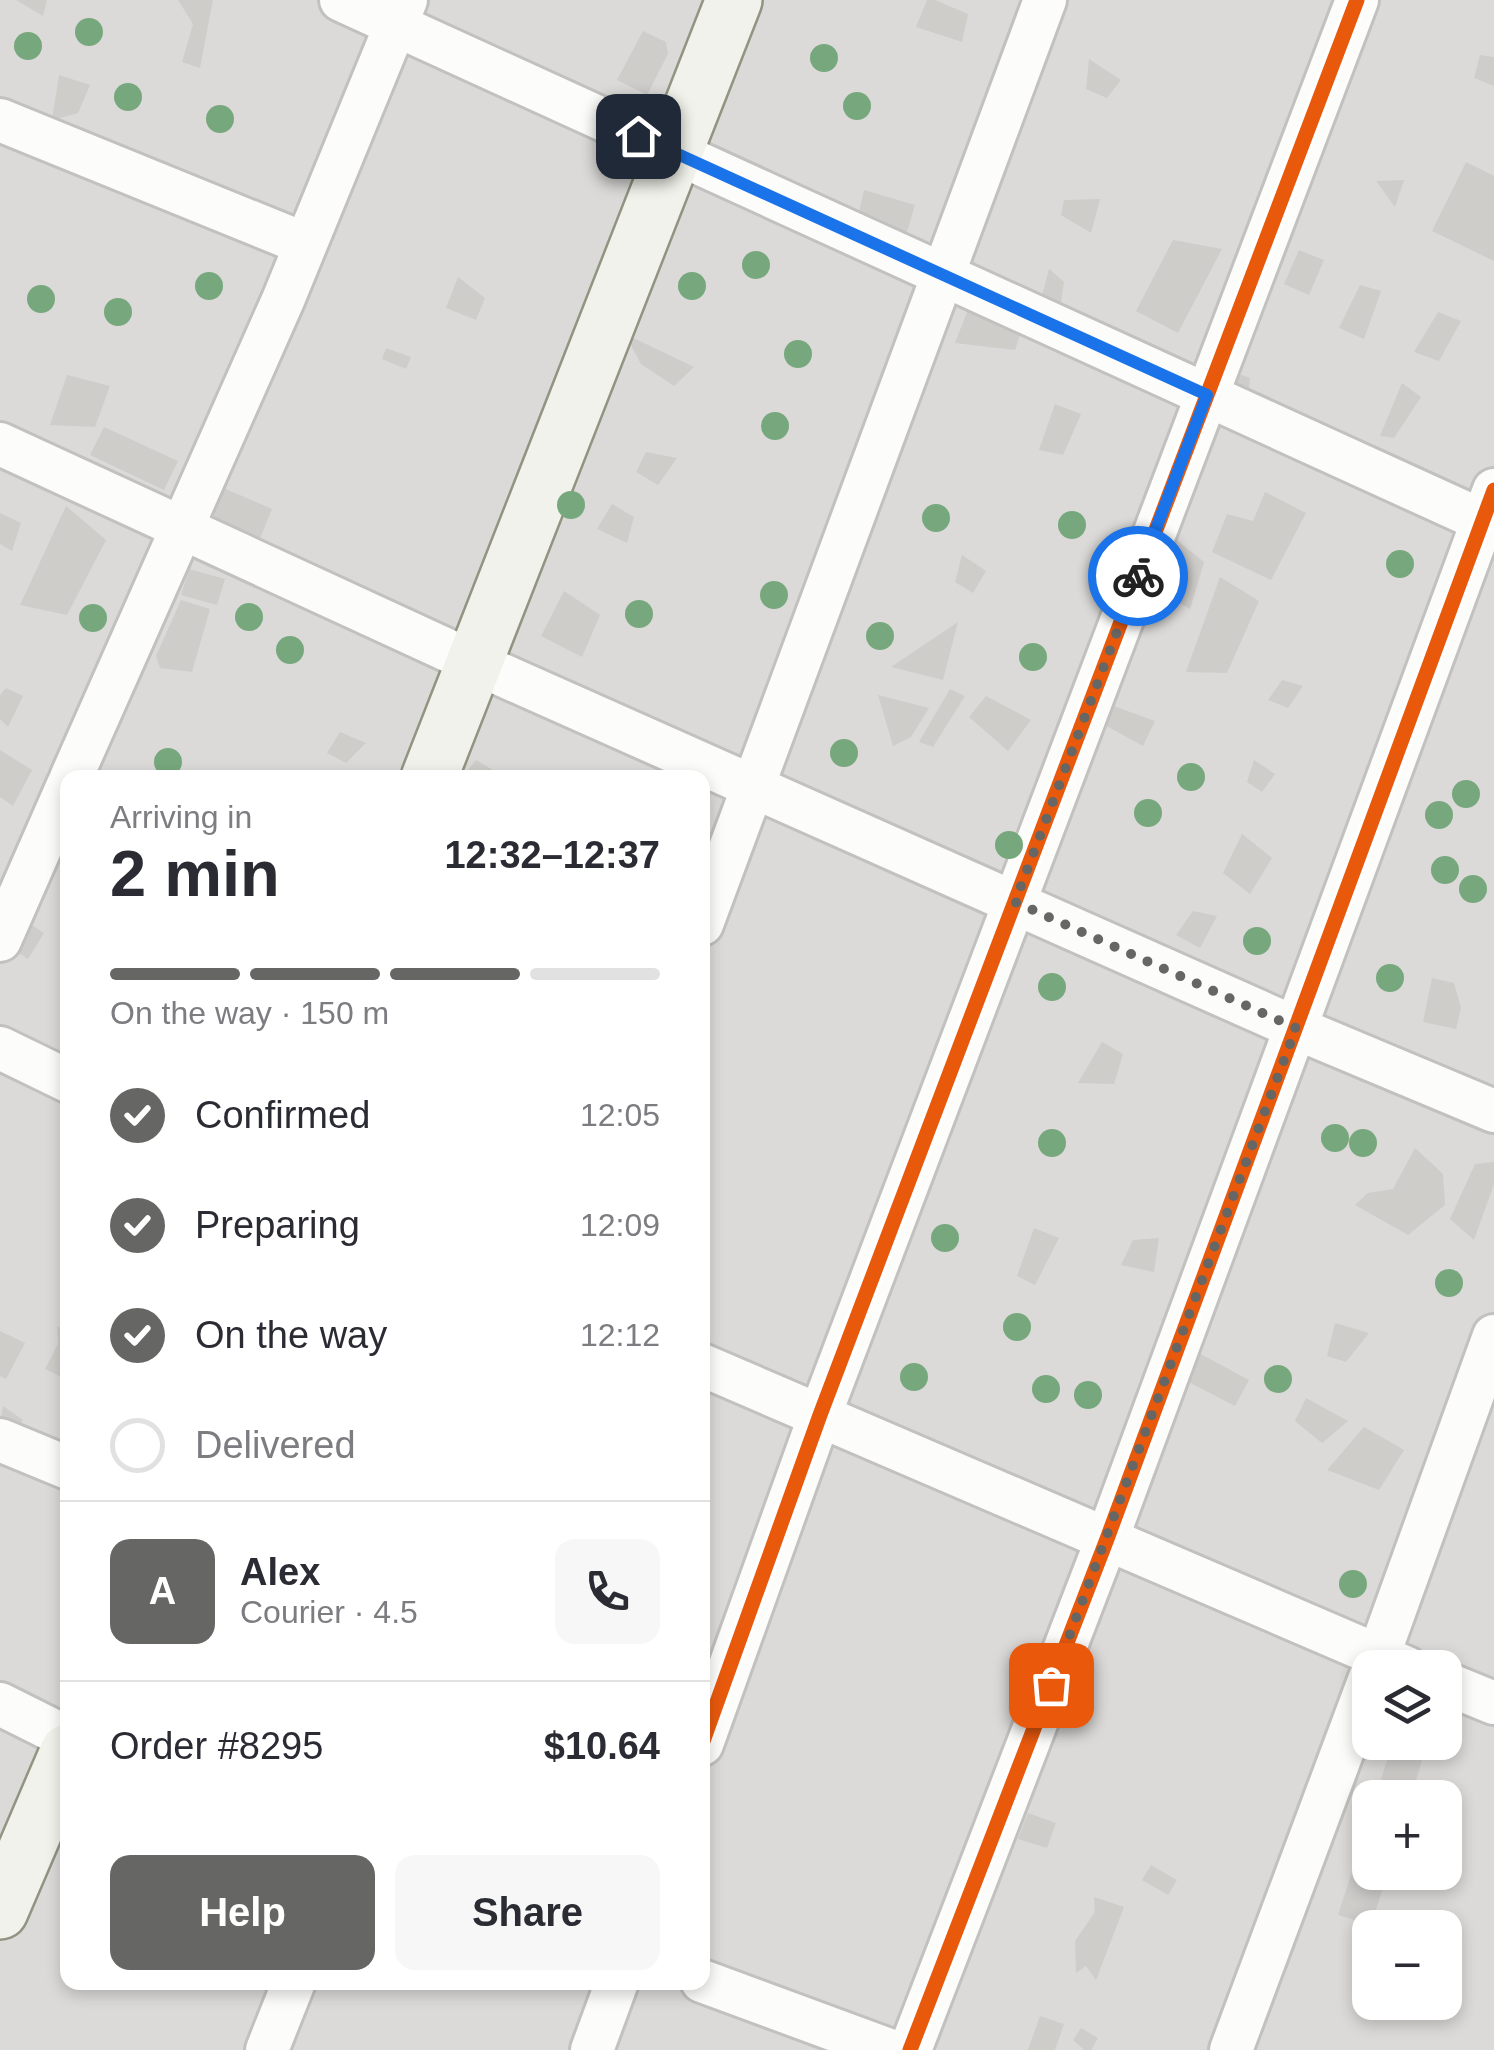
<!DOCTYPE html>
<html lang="en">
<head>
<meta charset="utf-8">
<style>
	body { margin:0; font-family:Helvetica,sans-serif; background:#f7f7f7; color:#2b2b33; height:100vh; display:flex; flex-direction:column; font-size:38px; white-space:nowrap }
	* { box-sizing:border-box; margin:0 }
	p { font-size:32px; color:#7c7c81 }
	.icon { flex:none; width:55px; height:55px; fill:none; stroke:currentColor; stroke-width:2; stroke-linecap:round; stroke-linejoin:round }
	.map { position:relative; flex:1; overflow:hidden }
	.details { position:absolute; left:60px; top:770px; width:650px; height:1220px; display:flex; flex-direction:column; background:#fff; border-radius:20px; box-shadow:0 5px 15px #0003 }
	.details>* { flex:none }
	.buttons { position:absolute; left:1352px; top:1650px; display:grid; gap:20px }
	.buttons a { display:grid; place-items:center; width:110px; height:110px; border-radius:20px; background:#fff; box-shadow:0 5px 15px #0003; font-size:50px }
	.pin { position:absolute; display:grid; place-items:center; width:85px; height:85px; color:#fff; margin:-42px; border-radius:20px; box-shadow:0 5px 15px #0006 }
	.courier { position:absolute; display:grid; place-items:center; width:100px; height:100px; margin:-50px; border:8px solid #1a73e8; border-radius:50%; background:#fff; color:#222; box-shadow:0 2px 12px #0007 }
	.summary em { font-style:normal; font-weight:700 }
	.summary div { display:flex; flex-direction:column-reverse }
	.summary { display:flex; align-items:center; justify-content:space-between; height:170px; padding:0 50px }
	h1 { font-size:65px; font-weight:700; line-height:75px }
	.bar { display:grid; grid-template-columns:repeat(4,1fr); gap:15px 10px; align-content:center; height:120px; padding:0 50px }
	.bar i { height:12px; border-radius:8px; background:#e1e1e2 }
	.bar .active { background:#666664 }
	.bar p { grid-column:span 4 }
	.line { display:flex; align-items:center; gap:25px; padding:0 50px; border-top:2px solid #e1e1e2 }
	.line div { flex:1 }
	.round { display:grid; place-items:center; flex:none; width:105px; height:105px; border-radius:20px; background:#f7f7f7 }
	ol { padding:0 50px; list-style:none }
	li { display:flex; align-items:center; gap:30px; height:110px }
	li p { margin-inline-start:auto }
	li .icon { padding:10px; border-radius:50%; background:#666664; color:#fff; stroke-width:4 }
	li:last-child { color:#7c7c81 }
	li i { width:55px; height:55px; border:5px solid #e1e1e2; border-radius:50% }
	.action { display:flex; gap:20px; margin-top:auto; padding:20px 50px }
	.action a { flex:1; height:115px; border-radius:20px; background:#666664; color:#fff; font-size:40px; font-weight:700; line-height:115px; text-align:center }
	.action a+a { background:#f7f7f7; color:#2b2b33 }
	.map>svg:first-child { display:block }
</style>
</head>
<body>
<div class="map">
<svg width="1494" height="2050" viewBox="0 0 1494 2050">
	<rect width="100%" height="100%" fill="#ecebe7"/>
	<path fill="#dbdad8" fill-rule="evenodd" d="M 0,0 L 1494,0 L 1494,2050 L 0,2050 ZM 68,778 L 702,778 L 702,1982 L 68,1982 ZM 1370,1668 L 1445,1668 L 1445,1742 L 1370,1742 ZM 1370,1798 L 1445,1798 L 1445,1872 L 1370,1872 ZM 1370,1928 L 1445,1928 L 1445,2002 L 1370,2002 Z"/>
	<g fill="#cfcdca">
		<path d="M 16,0 L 47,0 L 43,16 Z"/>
		<path d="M 178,0 L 213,0 L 200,68 L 182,62 L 193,24 Z"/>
		<path d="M 927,0 L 935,0 L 968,14 L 962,42 L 916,27 Z"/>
		<path d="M 643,31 L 666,42 L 668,54 L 647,95 L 617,80 Z"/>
		<path d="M 1480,55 L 1494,57 L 1494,86 L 1474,78 Z"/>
		<path d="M 1089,59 L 1121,80 L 1107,98 L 1086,89 Z"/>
		<path d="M 59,75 L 90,85 L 78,113 L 52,120 Z"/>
		<path d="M 1466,162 L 1494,176 L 1494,261 L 1432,231 Z"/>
		<path d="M 1404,180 L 1395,207 L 1376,181 Z"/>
		<path d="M 864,190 L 915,205 L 904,242 L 856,225 Z"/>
		<path d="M 1100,199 L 1091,233 L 1061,215 L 1064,200 Z"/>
		<path d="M 1173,240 L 1222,249 L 1178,333 L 1136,311 Z"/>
		<path d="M 1299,250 L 1324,260 L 1309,295 L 1284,284 Z"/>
		<path d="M 1049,269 L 1064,282 L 1060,308 L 1041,299 Z"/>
		<path d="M 458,277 L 485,298 L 476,320 L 446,308 Z"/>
		<path d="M 1360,285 L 1381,291 L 1364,339 L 1339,328 Z"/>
		<path d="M 969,307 L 1022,329 L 1015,350 L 955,343 Z"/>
		<path d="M 1438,312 L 1461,321 L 1439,361 L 1414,352 Z"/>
		<path d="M 625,334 L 694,367 L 674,386 L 641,364 Z"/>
		<path d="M 386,348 L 411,357 L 406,369 L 382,359 Z"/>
		<path d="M 1233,372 L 1250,378 L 1248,398 L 1218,381 Z"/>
		<path d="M 67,375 L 110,386 L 95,427 L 50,425 Z"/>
		<path d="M 1402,383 L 1421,397 L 1394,438 L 1380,436 Z"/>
		<path d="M 1055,404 L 1081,414 L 1063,455 L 1039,450 Z"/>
		<path d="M 104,427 L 178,461 L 164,490 L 90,455 Z"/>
		<path d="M 646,452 L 677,458 L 658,485 L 636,472 Z"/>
		<path d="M 214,484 L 272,509 L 259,541 L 201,517 Z"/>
		<path d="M 1265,492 L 1306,513 L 1271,580 L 1212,552 L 1227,514 L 1253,521 Z"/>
		<path d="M 612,504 L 634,517 L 627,543 L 597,529 Z"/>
		<path d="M 66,506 L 106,540 L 67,615 L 20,605 Z"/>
		<path d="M 0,513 L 21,523 L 12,551 L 0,544 Z"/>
		<path d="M 1169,534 L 1204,562 L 1190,609 L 1152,587 Z"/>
		<path d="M 962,555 L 986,571 L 973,593 L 955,582 Z"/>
		<path d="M 189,569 L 225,579 L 217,605 L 181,595 Z"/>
		<path d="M 1220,577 L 1259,601 L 1227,673 L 1186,672 Z"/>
		<path d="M 564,591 L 600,615 L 582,657 L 541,636 Z"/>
		<path d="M 181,600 L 210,609 L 192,672 L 160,668 L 156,656 Z"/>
		<path d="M 958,622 L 943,680 L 891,667 Z"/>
		<path d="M 1282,680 L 1303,686 L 1288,708 L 1268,700 Z"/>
		<path d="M 6,688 L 23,696 L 8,727 L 0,719 L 0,695 Z"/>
		<path d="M 950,689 L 965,696 L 933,747 L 919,742 Z"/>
		<path d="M 878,695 L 929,708 L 911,737 L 893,746 Z"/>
		<path d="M 986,696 L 1031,720 L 1008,751 L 969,717 Z"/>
		<path d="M 1111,705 L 1155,721 L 1143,746 L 1101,723 Z"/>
		<path d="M 340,732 L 366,743 L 346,763 L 327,753 Z"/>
		<path d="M 0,750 L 32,770 L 13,806 L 0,797 Z"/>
		<path d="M 476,760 L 493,770 L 488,778 L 464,775 Z"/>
		<path d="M 1254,760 L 1275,774 L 1262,792 L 1247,782 Z"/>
		<path d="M 1242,834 L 1272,858 L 1250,894 L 1223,873 Z"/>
		<path d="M 1193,911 L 1217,916 L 1200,948 L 1176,935 Z"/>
		<path d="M 27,922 L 44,933 L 28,959 L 11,948 Z"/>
		<path d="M 1432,978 L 1454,983 L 1461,1008 L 1456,1029 L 1423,1022 Z"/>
		<path d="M 1102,1042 L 1123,1054 L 1114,1084 L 1078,1083 Z"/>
		<path d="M 1415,1148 L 1443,1174 L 1445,1205 L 1408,1235 L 1355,1205 L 1368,1193 L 1393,1189 Z"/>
		<path d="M 1494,1162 L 1494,1184 L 1474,1240 L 1450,1219 L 1475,1164 Z"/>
		<path d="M 1034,1228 L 1059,1238 L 1035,1285 L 1017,1276 Z"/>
		<path d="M 1159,1238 L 1154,1272 L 1121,1265 L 1133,1240 Z"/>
		<path d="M 1335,1323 L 1369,1333 L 1346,1362 L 1327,1356 Z"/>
		<path d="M 57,1326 L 68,1332 L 68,1380 L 45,1369 L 58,1344 Z"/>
		<path d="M 0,1331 L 25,1343 L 6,1379 L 0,1376 Z"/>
		<path d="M 1195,1351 L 1249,1380 L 1235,1406 L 1179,1377 Z"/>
		<path d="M 1306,1398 L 1348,1421 L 1322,1443 L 1295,1421 Z"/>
		<path d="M 3,1406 L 23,1420 L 13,1433 L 0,1424 Z"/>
		<path d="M 1364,1427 L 1404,1450 L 1379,1490 L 1327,1470 Z"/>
		<path d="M 1445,1720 L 1462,1727 L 1454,1753 L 1427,1743 L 1445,1742 Z"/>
		<path d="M 1392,1744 L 1424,1753 L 1411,1798 L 1375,1798 Z"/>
		<path d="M 1028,1813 L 1056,1823 L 1047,1848 L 1018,1839 Z"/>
		<path d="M 1370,1816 L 1370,1872 L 1388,1872 L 1371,1925 L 1338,1915 Z"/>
		<path d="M 1151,1865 L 1177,1880 L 1168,1895 L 1142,1880 Z"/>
		<path d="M 1094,1897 L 1124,1907 L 1096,1980 L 1086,1966 L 1076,1973 L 1075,1941 L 1095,1912 Z"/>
		<path d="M 1040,2016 L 1064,2024 L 1055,2050 L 1028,2050 Z"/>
		<path d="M 1081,2028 L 1098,2038 L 1091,2050 L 1084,2050 L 1073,2040 Z"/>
	</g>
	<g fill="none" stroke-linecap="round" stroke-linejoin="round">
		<defs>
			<g id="street">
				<path d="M 341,0 L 1494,526"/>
				<path d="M 0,120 L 305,244"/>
				<path d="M 0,444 L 473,662 L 1296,1028 L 1494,1111"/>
				<path d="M 71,778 L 283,300 L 406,0"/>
				<path d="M 702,924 L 1045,0"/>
				<path d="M 0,940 L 68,785"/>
				<path d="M 0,1048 L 68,1081"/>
				<path d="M 702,1365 L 1407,1668"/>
				<path d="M 0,1440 L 68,1468"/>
				<path d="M 1374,1668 L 1494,1336"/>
				<path d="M 1445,1683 L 1494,1703"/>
				<path d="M 0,1704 L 68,1738"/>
				<path d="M 702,1744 L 820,1415 L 1357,0"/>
				<path d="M 702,1981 L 889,2050"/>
				<path d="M 267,2050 L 294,1982"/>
				<path d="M 592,2050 L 617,1982"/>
				<path d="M 910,2050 L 1107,1539 L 1494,490"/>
				<path d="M 1231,2050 L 1370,1678"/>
			</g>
			<g id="secondary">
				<path d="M 429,778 L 734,0"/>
				<path d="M 0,1911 L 68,1752"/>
			</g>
		</defs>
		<use href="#street" stroke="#c2c1bf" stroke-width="48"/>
		<use href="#secondary" stroke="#919481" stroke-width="60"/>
		<use href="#street" stroke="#fcfcfb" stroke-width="42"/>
		<use href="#secondary" stroke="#f1f2eb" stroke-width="55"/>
		<defs>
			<g id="cycleway">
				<path d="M 702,1744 L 820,1415 L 1357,0"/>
				<path d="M 910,2050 L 1107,1539 L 1494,490"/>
			</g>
		</defs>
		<use href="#cycleway" stroke="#fff" stroke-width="21"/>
		<use href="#cycleway" stroke="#e8590c" stroke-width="15"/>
	</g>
	<g fill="#77a87d">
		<circle cx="89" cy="32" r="14"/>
		<circle cx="28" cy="46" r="14"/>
		<circle cx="824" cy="58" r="14"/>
		<circle cx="128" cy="97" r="14"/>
		<circle cx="857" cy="106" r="14"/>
		<circle cx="220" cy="119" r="14"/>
		<circle cx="756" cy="265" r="14"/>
		<circle cx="209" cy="286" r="14"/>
		<circle cx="692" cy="286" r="14"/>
		<circle cx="41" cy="299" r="14"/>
		<circle cx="118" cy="312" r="14"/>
		<circle cx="798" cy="354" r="14"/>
		<circle cx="775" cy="426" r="14"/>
		<circle cx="571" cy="505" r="14"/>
		<circle cx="936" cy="518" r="14"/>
		<circle cx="1072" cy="525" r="14"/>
		<circle cx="1400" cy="564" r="14"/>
		<circle cx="774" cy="595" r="14"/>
		<circle cx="639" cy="614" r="14"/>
		<circle cx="249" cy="617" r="14"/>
		<circle cx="93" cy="618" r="14"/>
		<circle cx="880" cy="636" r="14"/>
		<circle cx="290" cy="650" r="14"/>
		<circle cx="1033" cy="657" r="14"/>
		<circle cx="844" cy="753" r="14"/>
		<circle cx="168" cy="762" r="14"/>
		<circle cx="1191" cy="777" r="14"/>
		<circle cx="1466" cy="794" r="14"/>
		<circle cx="1148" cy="813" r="14"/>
		<circle cx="1439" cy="815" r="14"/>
		<circle cx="1009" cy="845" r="14"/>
		<circle cx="1445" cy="870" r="14"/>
		<circle cx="1473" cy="889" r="14"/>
		<circle cx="1257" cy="941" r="14"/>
		<circle cx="1390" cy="978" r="14"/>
		<circle cx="1052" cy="987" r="14"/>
		<circle cx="1335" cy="1138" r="14"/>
		<circle cx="1052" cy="1143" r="14"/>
		<circle cx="1363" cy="1143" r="14"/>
		<circle cx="945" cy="1238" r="14"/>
		<circle cx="1449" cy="1283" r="14"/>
		<circle cx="1017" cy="1327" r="14"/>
		<circle cx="914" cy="1377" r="14"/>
		<circle cx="1278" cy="1379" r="14"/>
		<circle cx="1046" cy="1389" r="14"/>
		<circle cx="1088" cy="1395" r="14"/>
		<circle cx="1353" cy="1584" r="14"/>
	</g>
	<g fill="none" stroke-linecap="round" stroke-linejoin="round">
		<path stroke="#666664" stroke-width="10" stroke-dasharray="0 18" d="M 1051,1685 L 1296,1028 L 1015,902 L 1138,576"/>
		<path stroke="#1a73e8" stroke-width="12" d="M 638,136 L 1207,395 L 1138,576"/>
	</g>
</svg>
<div class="buttons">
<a><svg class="icon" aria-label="layers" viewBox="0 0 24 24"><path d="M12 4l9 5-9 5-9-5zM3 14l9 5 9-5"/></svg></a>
<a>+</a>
<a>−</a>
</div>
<div class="pin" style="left:1051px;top:1685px;background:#ea580c"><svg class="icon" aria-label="bag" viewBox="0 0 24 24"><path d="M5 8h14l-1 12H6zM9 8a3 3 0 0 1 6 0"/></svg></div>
<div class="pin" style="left:638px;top:136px;background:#1f2937"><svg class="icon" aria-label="home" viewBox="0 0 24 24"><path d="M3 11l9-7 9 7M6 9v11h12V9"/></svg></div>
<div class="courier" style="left:1138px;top:576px"><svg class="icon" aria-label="bike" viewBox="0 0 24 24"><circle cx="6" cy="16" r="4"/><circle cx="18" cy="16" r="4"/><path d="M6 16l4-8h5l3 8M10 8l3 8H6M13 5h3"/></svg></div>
<section class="details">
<div class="summary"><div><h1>2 min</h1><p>Arriving in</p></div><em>12:32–12:37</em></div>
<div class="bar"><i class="active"></i><i class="active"></i><i class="active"></i><i></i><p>On the way · 150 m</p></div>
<ol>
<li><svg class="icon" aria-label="check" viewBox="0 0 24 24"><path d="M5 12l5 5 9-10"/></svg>Confirmed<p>12:05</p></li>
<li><svg class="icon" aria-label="check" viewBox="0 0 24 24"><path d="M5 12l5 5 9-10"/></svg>Preparing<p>12:09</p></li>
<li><svg class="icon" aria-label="check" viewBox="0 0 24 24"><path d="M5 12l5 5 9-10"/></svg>On the way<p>12:12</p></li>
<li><i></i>Delivered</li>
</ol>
<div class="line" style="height:180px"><b class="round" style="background:#666664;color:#fff">A</b><div><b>Alex</b><p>Courier · 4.5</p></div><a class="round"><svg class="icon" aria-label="phone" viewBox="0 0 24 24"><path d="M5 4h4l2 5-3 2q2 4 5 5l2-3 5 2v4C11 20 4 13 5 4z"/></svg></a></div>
<div class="line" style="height:130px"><div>Order #8295</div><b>$10.64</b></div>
<div class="action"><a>Help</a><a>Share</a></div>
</section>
</div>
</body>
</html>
